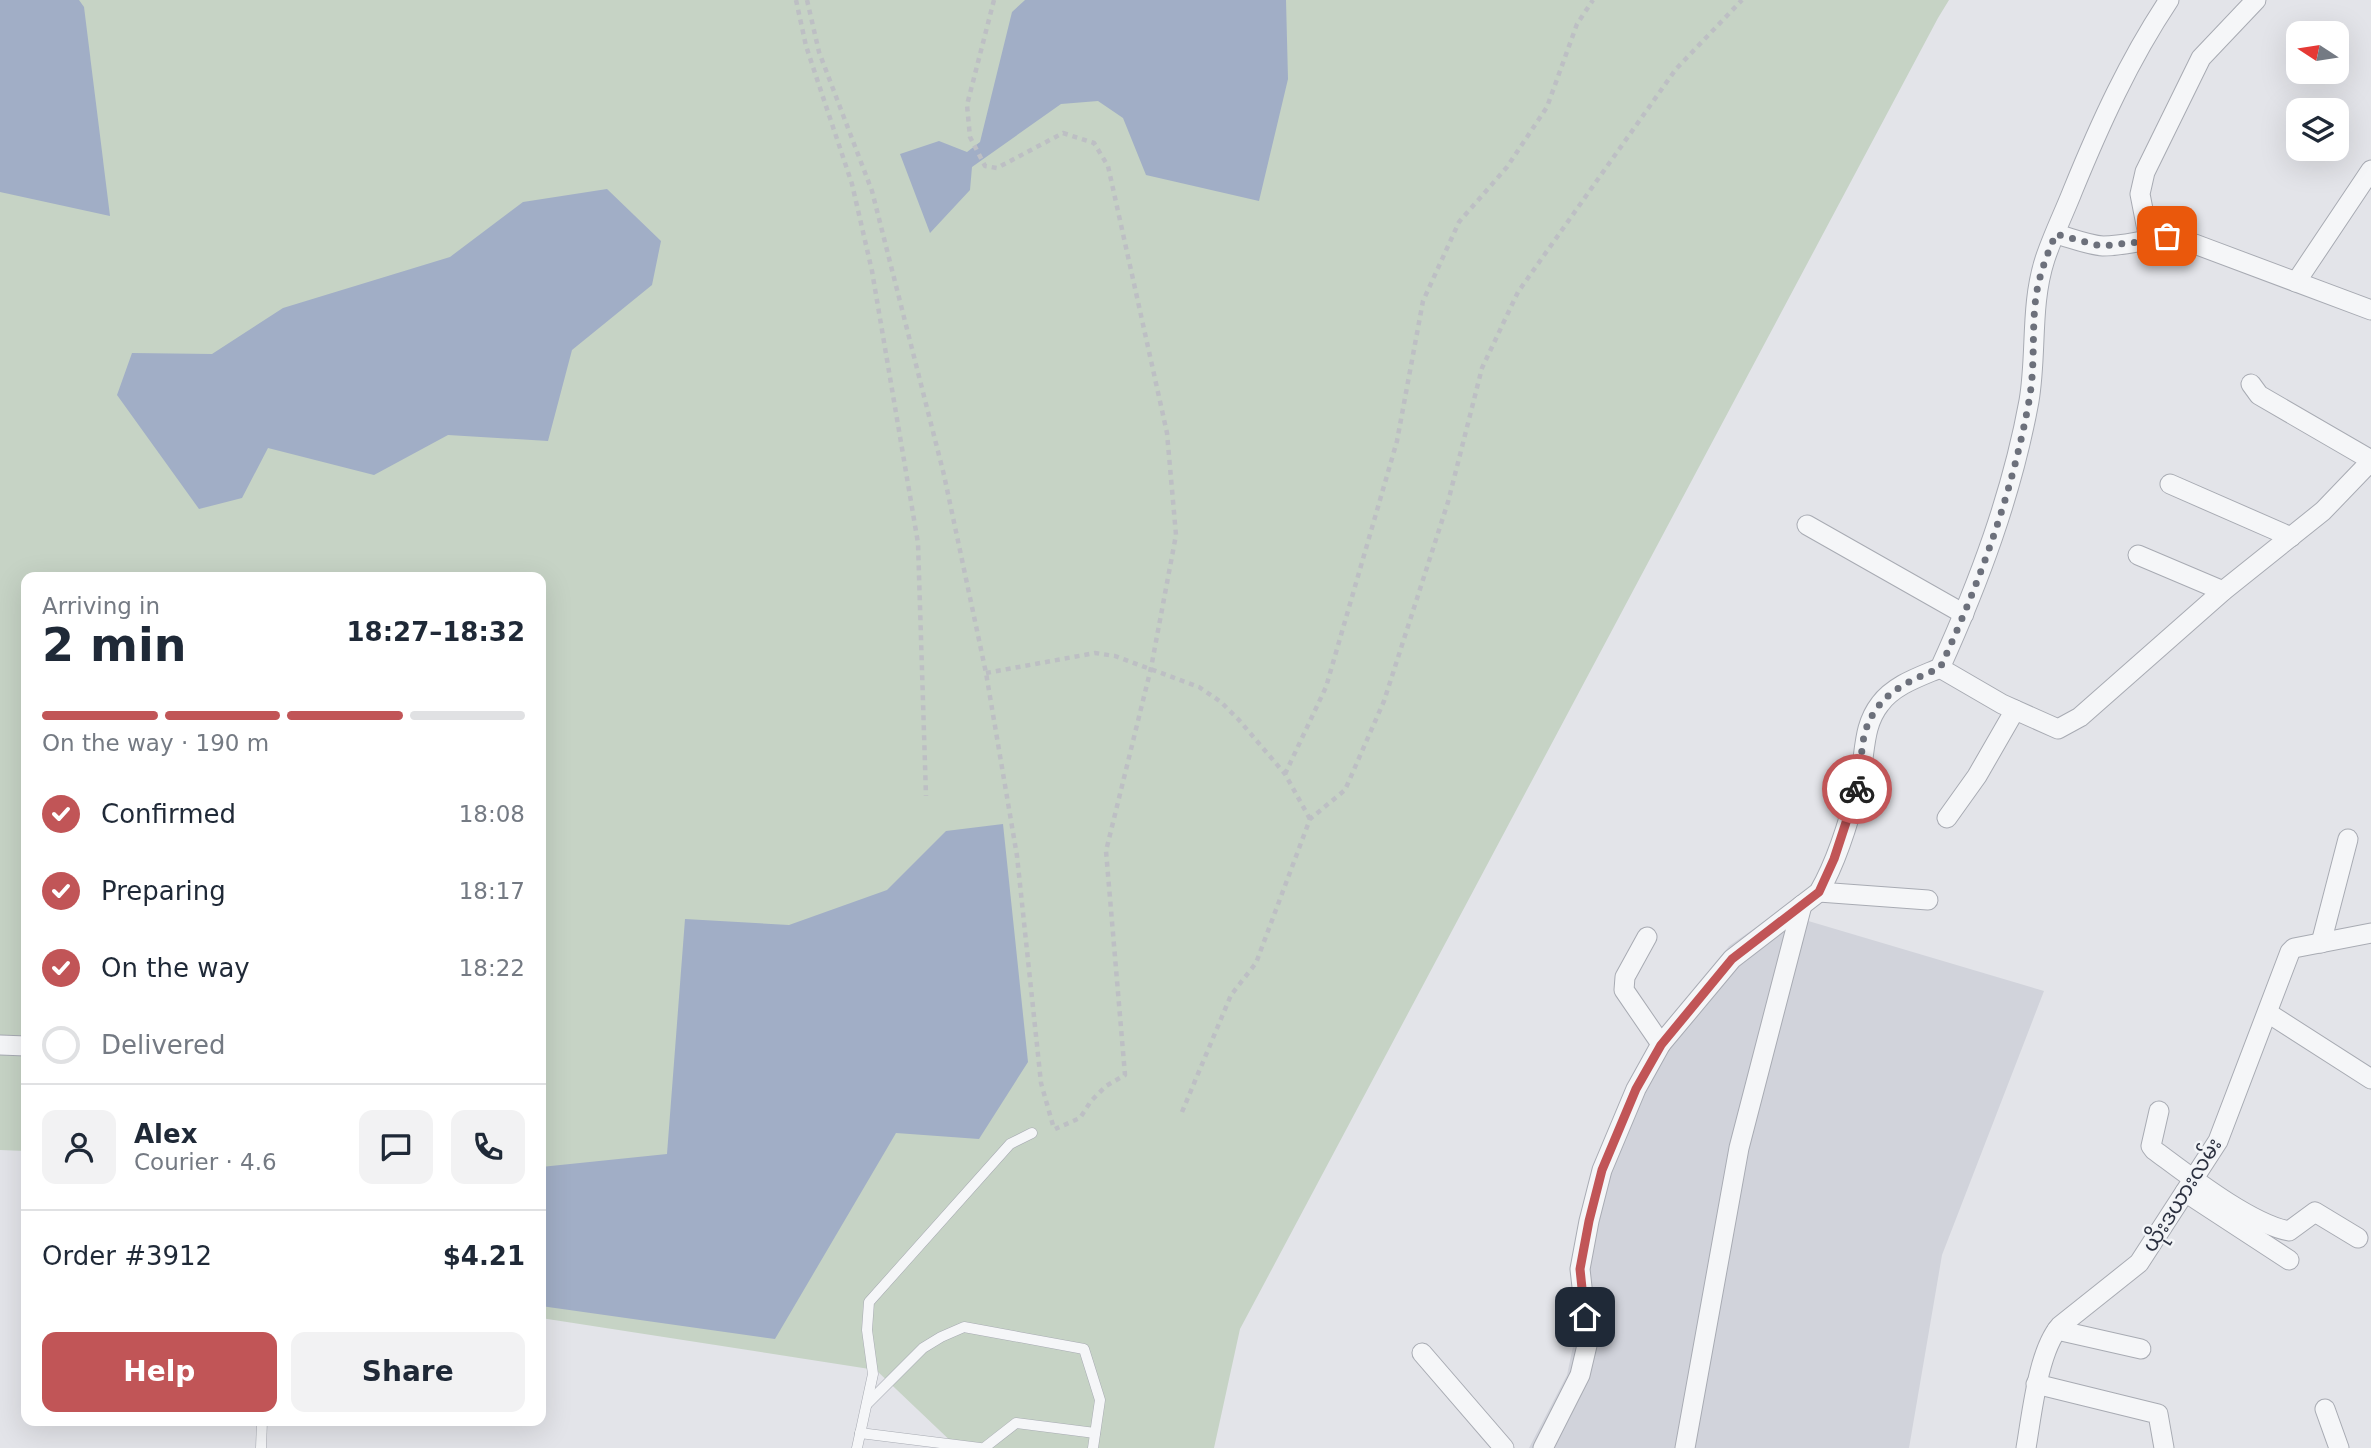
<!DOCTYPE html>
<html lang="en">
<head>
<meta charset="utf-8">
<style>
	body { margin:0; font-family:"DejaVu Sans","Noto Sans Myanmar",sans-serif; background:#f2f2f3; color:#1f2937; height:100vh; display:flex; flex-direction:column; font-size:26px; white-space:nowrap }
	* { box-sizing:border-box; margin:0 }
	p { font-size:23px; color:#747a83 }
	.icon { flex:none; width:38px; height:38px; fill:none; stroke:currentColor; stroke-width:2; stroke-linecap:round; stroke-linejoin:round }
	.map { position:relative; flex:1; overflow:hidden }
	.details { position:absolute; left:21px; top:572px; width:525px; height:854px; display:flex; flex-direction:column; background:#fff; border-radius:14px; box-shadow:0 7px 28px #0002 }
	.details>* { flex:none }
	.needle { width:46px; rotate:282deg }
	.controls { position:absolute; left:2286px; top:21px; display:grid; gap:14px }
	.controls a { display:grid; place-items:center; width:63px; height:63px; border-radius:14px; background:#fff; box-shadow:0 7px 28px #0002; font-size:35px }
	.pin { position:absolute; display:grid; place-items:center; width:60px; height:60px; color:#fff; margin:-30px; border-radius:14px; box-shadow:0 4px 10px #0006 }
	.courier { position:absolute; display:grid; place-items:center; width:70px; height:70px; margin:-35px; border:5px solid #c15557; border-radius:50%; background:#fff; color:#222; box-shadow:0 2px 9px #0007 }
	.summary em { font-style:normal; font-weight:600 }
	.summary div { display:flex; flex-direction:column-reverse }
	.summary { display:flex; align-items:center; justify-content:space-between; height:119px; padding:0 21px }
	h1 { font-size:46px; font-weight:600; line-height:52px }
	.bar { display:grid; grid-template-columns:repeat(4,1fr); gap:10px 7px; align-content:center; height:84px; padding:0 21px }
	.bar i { height:9px; border-radius:5px; background:#e0e1e3 }
	.bar .selected { background:#c15557 }
	.bar p { grid-column:span 4 }
	.line { display:flex; align-items:center; gap:18px; padding:0 21px; border-top:2px solid #e0e1e3 }
	.line div { flex:1 }
	.round { display:grid; place-items:center; flex:none; width:74px; height:74px; border-radius:14px; background:#f2f2f3 }
	ol { padding:0 21px; list-style:none }
	li { display:flex; align-items:center; gap:21px; height:77px }
	li p { margin-inline-start:auto }
	li .icon { padding:7px; border-radius:50%; background:#c15557; color:#fff; stroke-width:4 }
	li:last-child { color:#747a83 }
	li i { width:38px; height:38px; border:4px solid #e0e1e3; border-radius:50% }
	.button { display:flex; gap:14px; margin-top:auto; padding:14px 21px }
	.button a { flex:1; height:80px; border-radius:14px; background:#c15557; color:#fff; font-size:28px; font-weight:600; line-height:80px; text-align:center }
	.button a+a { background:#f2f2f3; color:#1f2937 }
	.map>svg:first-child { display:block }
</style>
</head>
<body>
<div class="map">
<svg width="2371" height="1448" viewBox="0 0 2371 1448">
	<rect width="100%" height="100%" fill="#e3e4e9"/>
	<path fill="#d1d3db" d="M 1778,912 L 2044,991 L 1942,1255 L 1909,1448 L 1529,1448 L 1567,1375 L 1575,1337 L 1573,1276 L 1580,1224 L 1668,1025 L 1729,946 Z"/>
	<path fill="#c6d3c5" d="M 0,0 L 1949,0 L 1938,18 L 1240,1329 L 1214,1448 L 958,1448 L 876,1370 L 541,1318 L 541,578 L 26,578 L 26,1151 L 0,1150 Z"/>
	<g fill="#a1aec6">
		<path d="M 0,0 L 79,0 L 84,7 L 110,216 L 0,192 Z"/>
		<path d="M 1025,0 L 1286,0 L 1288,79 L 1259,201 L 1146,175 L 1123,118 L 1098,101 L 1061,104 L 972,167 L 970,190 L 930,233 L 900,154 L 939,141 L 967,152 L 980,142 L 1012,12 Z"/>
		<path d="M 607,189 L 661,241 L 652,285 L 572,350 L 548,441 L 448,435 L 374,475 L 268,448 L 242,498 L 199,509 L 117,395 L 132,353 L 212,354 L 283,308 L 450,257 L 523,202 Z"/>
		<path d="M 1003,824 L 1028,1062 L 979,1139 L 896,1133 L 775,1339 L 541,1306 L 541,1167 L 667,1154 L 685,919 L 789,925 L 887,890 L 946,831 Z"/>
	</g>
	<g fill="none" stroke-linecap="round" stroke-linejoin="round">
		<defs>
			<g id="lane">
				<path d="M 867,1404 L 923,1348 L 941,1337 L 964,1327 L 1084,1349 L 1100,1400 L 1093,1448"/>
				<path d="M 860,1433 L 980,1448"/>
				<path d="M 261,1448 L 262,1421"/>
				<path d="M 857,1448 L 873,1374 L 867,1330 L 869,1302 L 1010,1144 L 1032,1133"/>
				<path d="M 984,1448 L 1016,1423 L 1095,1433"/>
			</g>
			<g id="street">
				<path d="M 2056,234 C 2071,238 2088,245 2103,246 C 2132,246 2156,234 2184,240 L 2371,310"/>
				<path d="M 2149,240 L 2140,194 L 2145,172 L 2201,58 L 2256,0"/>
				<path d="M 2296,282 L 2371,170"/>
				<path d="M 2251,384 L 2259,395 L 2371,460"/>
				<path d="M 2170,484 L 2291,537"/>
				<path d="M 1807,525 L 1964,614"/>
				<path d="M 2138,555 L 2223,591"/>
				<path d="M 1940,668 L 2002,704 L 2058,729 L 2080,717 L 2223,591 L 2323,511 L 2371,461"/>
				<path d="M 1947,818 L 1977,776 L 2015,710"/>
				<path d="M 1819,892 L 1928,900"/>
				<path d="M 1647,937 L 1625,977 L 1624,990 L 1661,1044"/>
				<path d="M 2321,943 L 2348,839"/>
				<path d="M 2268,1013 L 2371,1079"/>
				<path d="M 0,1045 L 26,1046"/>
				<path d="M 2159,1111 L 2151,1146 L 2154,1150 C 2188,1175 2250,1224 2289,1231 L 2315,1212 L 2358,1238"/>
				<path d="M 2185,1192 L 2289,1260"/>
				<path d="M 2057,1330 L 2141,1349"/>
				<path d="M 1422,1353 L 1504,1448"/>
				<path d="M 2036,1384 L 2158,1414 L 2164,1448"/>
				<path d="M 2325,1409 L 2339,1448"/>
				<path d="M 1543,1448 L 1580,1375 L 1588,1341 L 1580,1269 L 1589,1221 L 1602,1170 L 1636,1089 L 1661,1044 L 1732,959 L 1819,892 C 1838,859 1850,818 1859,781 C 1866,754 1862,727 1880,704 C 1894,685 1919,677 1940,668 C 1979,582 2012,494 2029,401 C 2037,354 2030,305 2045,259 C 2053,235 2064,213 2073,190 C 2100,124 2129,60 2169,0"/>
				<path d="M 1685,1448 L 1739,1148 L 1802,905"/>
				<path d="M 2026,1448 C 2032,1414 2038,1351 2060,1326 L 2139,1263 L 2218,1141 L 2290,952 L 2294,948 L 2371,933"/>
			</g>
		</defs>
		<use href="#lane" stroke="#a8abb3" stroke-width="11"/>
		<use href="#street" stroke="#a8abb3" stroke-width="21"/>
		<g stroke="#bdbfc4" stroke-width="4.5" stroke-dasharray="5 5" stroke-linecap="butt">
			<path d="M 796,0 L 806,46 L 852,184 L 872,271 L 918,543 L 926,796"/>
			<path d="M 807,0 L 819,52 L 872,191 L 944,475 L 986,673 L 1017,856 L 1041,1083 L 1054,1129"/>
			<path d="M 994,0 L 967,105 L 970,137 L 985,166 L 997,168 L 1063,133 L 1094,143 L 1108,166 L 1167,433 L 1176,535 L 1151,668 L 1106,851 L 1125,1075 L 1106,1086 L 1091,1101 L 1080,1118 L 1055,1129"/>
			<path d="M 986,673 L 1095,653 L 1115,656 L 1199,687 L 1221,702 L 1239,720 L 1285,774 L 1310,819"/>
			<path d="M 1285,774 L 1326,687 L 1397,441 L 1423,301 L 1459,222 L 1507,167 L 1547,107 L 1577,24 L 1593,0"/>
			<path d="M 1182,1112 L 1231,995 L 1256,963 L 1310,819 L 1345,790 L 1384,701 L 1448,502 L 1482,368 L 1518,292 L 1676,69 L 1742,0"/>
		</g>
		<use href="#lane" stroke="#f5f6f8" stroke-width="10"/>
		<use href="#street" stroke="#f5f6f8" stroke-width="19"/>
	</g>
	<g fill="none" stroke-linecap="round" stroke-linejoin="round">
		<path stroke="#6c707b" stroke-width="7" stroke-dasharray="0 12.6" d="M 1857,789 C 1862,770 1860,747 1866,729 C 1879,693 1908,681 1940,668 C 1980,582 2012,494 2029,401 C 2035,369 2032,337 2035,305 C 2037,281 2046,256 2056,234 L 2101,246 L 2140,242 L 2167,236"/>
		<path stroke="#c15557" stroke-width="9" d="M 1585,1317 L 1580,1269 L 1589,1221 L 1602,1170 L 1636,1089 L 1661,1045 L 1732,959 L 1819,892 L 1834,859 L 1857,789"/>
	</g>
	<g text-anchor="middle" stroke-width="5" stroke-linejoin="round" paint-order="stroke">
		<g font-size="21" fill="#2c3140" stroke="#f2f4f7">
			<text transform="translate(2182 1195) rotate(-58)" y="7">ယိုးဒယားလမ်း</text>
		</g>
	</g>
</svg>
<div class="controls">
<a><svg class="needle" viewBox="-14 -14 28 28"><path d="M0-13l5 13h-10z" fill="#e53935"/><path d="M0 13l5-13h-10z" fill="#747a83"/></svg></a>
<a><svg class="icon" aria-label="layers" viewBox="0 0 24 24"><path d="M12 4l9 5-9 5-9-5zM3 14l9 5 9-5"/></svg></a>
</div>
<div class="pin" style="left:2167px;top:236px;background:#ea580c"><svg class="icon" aria-label="bag" viewBox="0 0 24 24"><path d="M5 8h14l-1 12H6zM9 8a3 3 0 0 1 6 0"/></svg></div>
<div class="pin" style="left:1585px;top:1317px;background:#1f2937"><svg class="icon" aria-label="home" viewBox="0 0 24 24"><path d="M3 11l9-7 9 7M6 9v11h12V9"/></svg></div>
<div class="courier" style="left:1857px;top:789px"><svg class="icon" aria-label="bike" viewBox="0 0 24 24"><circle cx="6" cy="16" r="4"/><circle cx="18" cy="16" r="4"/><path d="M6 16l4-8h5l3 8M10 8l3 8H6M13 5h3"/></svg></div>
<section class="details">
<div class="summary"><div><h1>2 min</h1><p>Arriving in</p></div><em>18:27–18:32</em></div>
<div class="bar"><i class="selected"></i><i class="selected"></i><i class="selected"></i><i></i><p>On the way · 190 m</p></div>
<ol>
<li><svg class="icon" aria-label="check" viewBox="0 0 24 24"><path d="M5 12l5 5 9-10"/></svg>Confirmed<p>18:08</p></li>
<li><svg class="icon" aria-label="check" viewBox="0 0 24 24"><path d="M5 12l5 5 9-10"/></svg>Preparing<p>18:17</p></li>
<li><svg class="icon" aria-label="check" viewBox="0 0 24 24"><path d="M5 12l5 5 9-10"/></svg>On the way<p>18:22</p></li>
<li><i></i>Delivered</li>
</ol>
<div class="line" style="height:126px"><a class="round"><svg class="icon" aria-label="person" viewBox="0 0 24 24"><circle cx="12" cy="8" r="4"/><path d="M4 21q1-7 8-7t8 7"/></svg></a><div><b>Alex</b><p>Courier · 4.6</p></div><a class="round"><svg class="icon" aria-label="chat" viewBox="0 0 24 24"><path d="M4 5h16v11H9l-5 4z"/></svg></a><a class="round"><svg class="icon" aria-label="phone" viewBox="0 0 24 24"><path d="M5 4h4l2 5-3 2q2 4 5 5l2-3 5 2v4C11 20 4 13 5 4z"/></svg></a></div>
<div class="line" style="height:91px"><div>Order #3912</div><b>$4.21</b></div>
<div class="button"><a>Help</a><a>Share</a></div>
</section>
</div>
</body>
</html>
